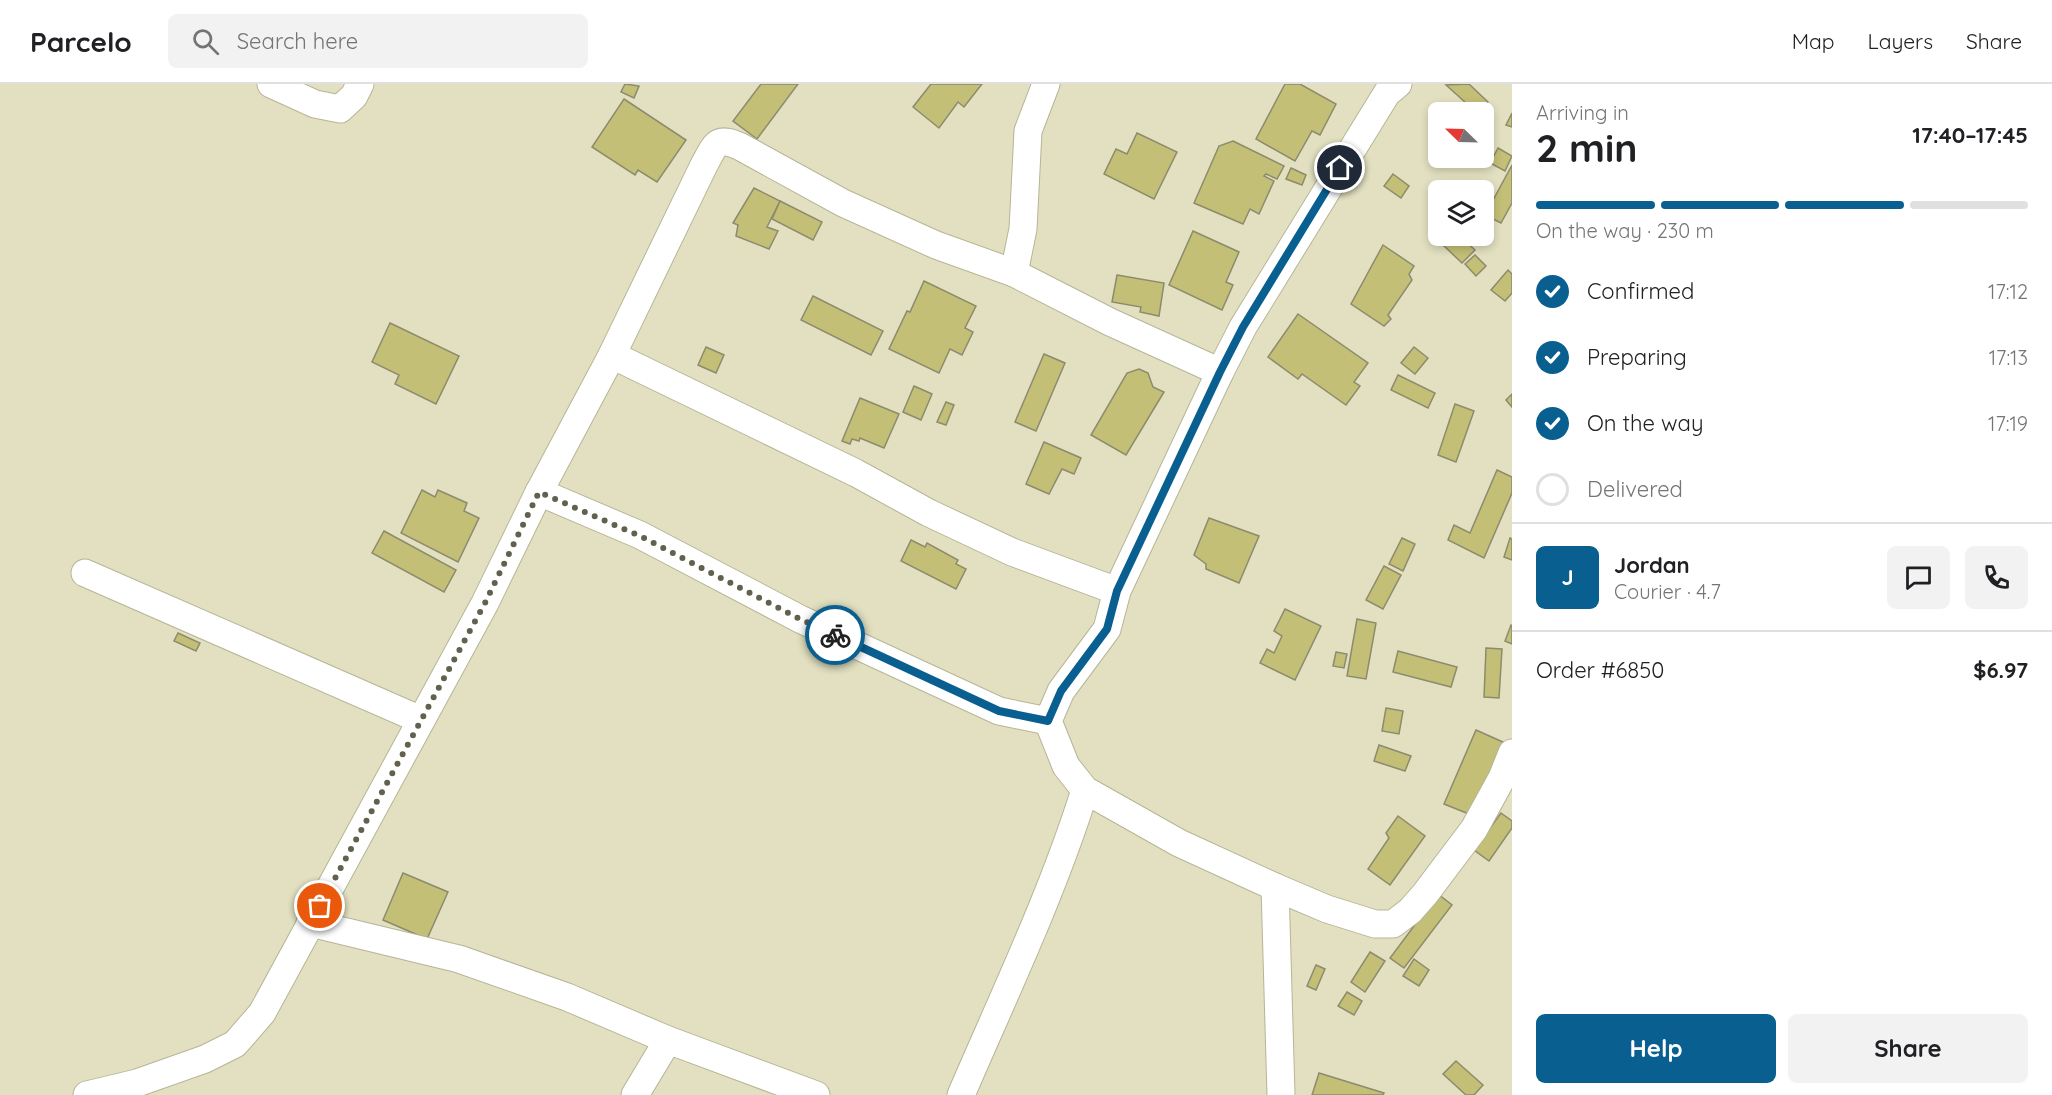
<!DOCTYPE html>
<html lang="en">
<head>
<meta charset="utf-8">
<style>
	body { margin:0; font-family:Quicksand,sans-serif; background:#f2f2f2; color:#202124; height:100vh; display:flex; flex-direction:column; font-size:22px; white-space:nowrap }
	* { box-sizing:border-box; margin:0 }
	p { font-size:20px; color:#757577 }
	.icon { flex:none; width:33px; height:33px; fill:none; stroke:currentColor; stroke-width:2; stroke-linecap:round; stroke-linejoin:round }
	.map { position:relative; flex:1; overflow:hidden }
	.panel { display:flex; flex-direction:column; background:#fff; width:540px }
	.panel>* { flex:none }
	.needle { width:39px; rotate:293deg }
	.fabs { position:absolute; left:1428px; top:18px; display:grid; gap:12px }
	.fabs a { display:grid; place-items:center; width:66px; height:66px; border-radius:9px; background:#fff; box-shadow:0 3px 9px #0003; font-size:30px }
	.pin { position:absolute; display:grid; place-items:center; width:51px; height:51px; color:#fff; margin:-26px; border:3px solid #fff; border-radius:50%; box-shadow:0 2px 6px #0007 }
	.courier { position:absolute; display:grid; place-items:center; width:60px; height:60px; margin:-30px; border:4px solid #095f90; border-radius:50%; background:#fff; color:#222; box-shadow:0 2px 8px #0007 }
	.headline em { font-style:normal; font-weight:700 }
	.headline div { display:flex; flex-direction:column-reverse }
	.headline { display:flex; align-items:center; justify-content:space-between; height:102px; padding:0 24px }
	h1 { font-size:39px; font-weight:700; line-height:45px }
	.bar { display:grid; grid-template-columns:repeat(4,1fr); gap:9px 6px; align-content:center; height:72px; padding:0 24px }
	.bar i { height:8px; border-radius:4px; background:#e0e0e0 }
	.bar .on { background:#095f90 }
	.bar p { grid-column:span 4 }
	.line { display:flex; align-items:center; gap:15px; padding:0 24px; border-top:2px solid #e0e0e0 }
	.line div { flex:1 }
	.round { display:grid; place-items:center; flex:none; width:63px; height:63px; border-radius:9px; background:#f2f2f2 }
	ol { padding:0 24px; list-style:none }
	li { display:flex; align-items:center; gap:18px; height:66px }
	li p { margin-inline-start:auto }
	li .icon { padding:6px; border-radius:50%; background:#095f90; color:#fff; stroke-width:4 }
	li:last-child { color:#757577 }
	li i { width:33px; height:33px; border:3px solid #e0e0e0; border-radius:50% }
	.action { display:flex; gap:12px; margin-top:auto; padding:12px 24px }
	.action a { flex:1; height:69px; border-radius:9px; background:#095f90; color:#fff; font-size:24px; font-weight:700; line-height:69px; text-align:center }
	.action a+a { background:#f2f2f2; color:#202124 }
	header { display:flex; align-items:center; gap:36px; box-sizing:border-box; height:84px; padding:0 30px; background:#fff; border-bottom:2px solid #e0e0e0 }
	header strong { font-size:28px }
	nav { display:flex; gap:33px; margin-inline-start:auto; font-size:21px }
	.search { width:420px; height:54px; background:#f2f2f2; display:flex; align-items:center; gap:15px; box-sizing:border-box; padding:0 21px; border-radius:9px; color:#757577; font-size:22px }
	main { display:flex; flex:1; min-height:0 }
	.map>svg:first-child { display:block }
</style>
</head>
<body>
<header>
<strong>Parcelo</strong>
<div class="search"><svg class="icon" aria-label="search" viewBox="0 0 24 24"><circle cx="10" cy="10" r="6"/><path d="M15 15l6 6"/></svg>Search here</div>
<nav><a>Map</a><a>Layers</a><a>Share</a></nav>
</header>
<main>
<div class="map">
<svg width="1512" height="1011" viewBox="0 0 1512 1011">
	<rect width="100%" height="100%" fill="#e2e0c0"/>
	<g fill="#c4bf76" stroke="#8c8b6d" stroke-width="1.5">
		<path d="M 625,0 L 639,2 L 634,14 L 621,8 Z"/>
		<path d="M 761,0 L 798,0 L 757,55 L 733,37 Z"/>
		<path d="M 931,0 L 982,0 L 964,23 L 958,18 L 939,44 L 913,23 Z"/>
		<path d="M 1285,0 L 1300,0 L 1336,20 L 1320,51 L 1312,47 L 1295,77 L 1256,55 Z"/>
		<path d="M 1469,0 L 1488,18 L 1479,28 L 1476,28 L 1446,1 Z"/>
		<path d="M 624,15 L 686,56 L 657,98 L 638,86 L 635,91 L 592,63 Z"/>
		<path d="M 1512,29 L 1512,43 L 1506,41 Z"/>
		<path d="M 1137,49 L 1177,68 L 1154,115 L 1104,90 L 1116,65 L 1127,70 Z"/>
		<path d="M 1233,57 L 1284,82 L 1277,95 L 1266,90 L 1264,92 L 1274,97 L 1259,130 L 1250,125 L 1243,140 L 1194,119 L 1219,62 Z"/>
		<path d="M 1498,64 L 1512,72 L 1505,87 L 1490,79 Z"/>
		<path d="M 1512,81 L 1512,119 L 1501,139 L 1485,131 Z"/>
		<path d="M 1291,84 L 1306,91 L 1302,101 L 1286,95 Z"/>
		<path d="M 1393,90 L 1409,102 L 1401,114 L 1384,102 Z"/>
		<path d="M 754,104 L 780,117 L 767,143 L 778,147 L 769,165 L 736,152 L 738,141 L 733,139 Z"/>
		<path d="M 780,117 L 822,138 L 813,156 L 772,135 Z"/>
		<path d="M 1193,147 L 1239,168 L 1226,198 L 1233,201 L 1222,226 L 1169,201 Z"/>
		<path d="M 1452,152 L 1460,152 L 1475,166 L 1462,179 L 1443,161 Z"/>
		<path d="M 1383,161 L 1414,182 L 1409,190 L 1412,196 L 1388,231 L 1391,235 L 1384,242 L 1351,220 Z"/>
		<path d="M 1475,171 L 1486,182 L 1476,192 L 1465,180 Z"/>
		<path d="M 1508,186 L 1512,190 L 1512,209 L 1505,217 L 1491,206 Z"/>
		<path d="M 1117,191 L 1164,199 L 1159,232 L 1140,228 L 1141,223 L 1112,218 Z"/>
		<path d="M 924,197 L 976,222 L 965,244 L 973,248 L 962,271 L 950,265 L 939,289 L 889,265 L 907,227 L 910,228 Z"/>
		<path d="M 813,212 L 883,247 L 871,271 L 801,236 Z"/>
		<path d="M 1298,230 L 1368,279 L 1354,298 L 1360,302 L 1346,321 L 1302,290 L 1298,295 L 1268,273 Z"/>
		<path d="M 390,239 L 459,272 L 436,320 L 395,300 L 399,291 L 372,278 Z"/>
		<path d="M 706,263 L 724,271 L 716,289 L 698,281 Z"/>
		<path d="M 1414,263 L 1428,274 L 1415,290 L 1401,279 Z"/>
		<path d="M 1044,270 L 1065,279 L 1036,347 L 1015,338 Z"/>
		<path d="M 1139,285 L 1148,289 L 1153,303 L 1164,308 L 1126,371 L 1091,351 L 1127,289 Z"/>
		<path d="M 1398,291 L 1435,309 L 1428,324 L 1391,306 Z"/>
		<path d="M 914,302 L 932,310 L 921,336 L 903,328 Z"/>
		<path d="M 1512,310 L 1512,323 L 1506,316 Z"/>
		<path d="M 860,314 L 899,330 L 884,364 L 860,354 L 859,357 L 852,355 L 850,360 L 842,357 Z"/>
		<path d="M 946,318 L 954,321 L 946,341 L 937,338 Z"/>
		<path d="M 1455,320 L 1474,327 L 1456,378 L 1438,371 Z"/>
		<path d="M 1044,358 L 1081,374 L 1074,390 L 1062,385 L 1049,410 L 1026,400 Z"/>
		<path d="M 1497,386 L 1512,393 L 1512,409 L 1484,474 L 1448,456 L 1454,441 L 1470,449 Z"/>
		<path d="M 422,406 L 435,413 L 438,406 L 467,419 L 464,427 L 479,434 L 458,478 L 401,449 Z"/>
		<path d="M 1209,434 L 1259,452 L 1239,499 L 1206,485 L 1206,480 L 1194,471 Z"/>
		<path d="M 384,447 L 456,486 L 444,508 L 372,469 Z"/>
		<path d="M 1402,454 L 1415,460 L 1403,487 L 1389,480 Z"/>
		<path d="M 1510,454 L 1512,455 L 1512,476 L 1504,473 Z"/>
		<path d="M 911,456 L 925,463 L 927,459 L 958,476 L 956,480 L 966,485 L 956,505 L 901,477 Z"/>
		<path d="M 1384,482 L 1401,491 L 1383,525 L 1366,516 Z"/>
		<path d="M 1285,525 L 1321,542 L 1295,596 L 1260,579 L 1267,565 L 1274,569 L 1282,552 L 1274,547 Z"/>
		<path d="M 1357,535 L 1376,539 L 1366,595 L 1347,592 Z"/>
		<path d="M 1511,541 L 1512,542 L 1512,560 L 1505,557 Z"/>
		<path d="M 178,549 L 200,559 L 196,567 L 174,557 Z"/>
		<path d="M 1486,564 L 1502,565 L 1499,614 L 1484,613 Z"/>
		<path d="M 1398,567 L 1457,583 L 1451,603 L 1393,588 Z"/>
		<path d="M 1336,568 L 1347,570 L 1344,584 L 1333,582 Z"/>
		<path d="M 1386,624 L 1403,627 L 1399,650 L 1382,647 Z"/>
		<path d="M 1476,646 L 1505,659 L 1474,732 L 1444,720 Z"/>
		<path d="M 1379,661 L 1411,672 L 1405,687 L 1374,677 Z"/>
		<path d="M 1501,729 L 1512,737 L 1512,744 L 1489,777 L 1474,766 Z"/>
		<path d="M 1398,732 L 1425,752 L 1390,801 L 1368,785 L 1389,754 L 1386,749 Z"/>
		<path d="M 403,789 L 448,808 L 427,855 L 383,836 Z"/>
		<path d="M 1438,810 L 1452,821 L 1404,884 L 1390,874 Z"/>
		<path d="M 1370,868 L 1385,877 L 1365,908 L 1351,898 Z"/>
		<path d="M 1414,875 L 1429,886 L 1419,902 L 1403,892 Z"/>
		<path d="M 1316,881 L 1325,885 L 1316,906 L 1307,902 Z"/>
		<path d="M 1347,908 L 1362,917 L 1354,931 L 1338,922 Z"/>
		<path d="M 1456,977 L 1483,1001 L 1474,1011 L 1466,1011 L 1443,990 Z"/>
		<path d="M 1319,989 L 1384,1009 L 1383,1011 L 1312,1011 Z"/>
	</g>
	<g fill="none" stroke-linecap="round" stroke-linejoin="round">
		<defs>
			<g id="street">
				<path d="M 271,0 L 315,20 L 340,25 L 354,12 L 360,0"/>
				<path d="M 1398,0 L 1387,9 L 1243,243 L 1220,288 L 1117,507 L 1107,545 L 1061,607 L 1048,637 L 1066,682 L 1085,706 L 1179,759 L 1275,803 L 1327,825 L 1375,840 L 1393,840 L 1410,827 L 1425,810 L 1474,745 L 1502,694 L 1512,669"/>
				<path d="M 1014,189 L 1023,145 L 1028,47 L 1046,0"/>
				<path d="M 612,271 L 856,389 L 929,429 L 1012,468 L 1117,507"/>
				<path d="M 539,408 L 640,451 L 800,535 L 999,627 L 1048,637"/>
				<path d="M 85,489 L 421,636"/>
				<path d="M 1275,803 L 1281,1011"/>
				<path d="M 310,839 L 459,875 L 567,913 L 668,956 L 816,1011"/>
				<path d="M 87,1011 L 137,999 L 205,975 L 235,960 L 262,929 L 485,519 L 539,408 L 612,271 L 704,81 C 716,59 717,52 741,63 L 843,119 L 936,161 L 1014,189 L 1110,238 L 1220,288"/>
				<path d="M 635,1011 L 668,956"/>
				<path d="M 961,1011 C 1004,911 1052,811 1085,706"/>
			</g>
		</defs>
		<use href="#street" stroke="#b6b596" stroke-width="29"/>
		<use href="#street" stroke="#fff" stroke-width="27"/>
	</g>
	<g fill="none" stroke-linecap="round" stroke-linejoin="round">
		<path stroke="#62614e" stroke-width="6" stroke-dasharray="0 10.8" d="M 320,822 L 485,519 L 539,408 L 640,452 L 800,535 L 835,551"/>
		<path stroke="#095f90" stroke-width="8" d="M 835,551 L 999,627 L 1048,637 L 1061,607 L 1107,545 L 1117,507 L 1220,288 L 1243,243 L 1340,84"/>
	</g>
</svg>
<div class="fabs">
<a><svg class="needle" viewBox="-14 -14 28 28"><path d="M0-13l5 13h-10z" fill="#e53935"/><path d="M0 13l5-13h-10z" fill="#757577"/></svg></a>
<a><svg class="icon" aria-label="layers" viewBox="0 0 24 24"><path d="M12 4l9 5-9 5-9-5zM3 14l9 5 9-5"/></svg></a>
</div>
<div class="pin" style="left:320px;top:822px;background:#ea580c"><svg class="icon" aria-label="bag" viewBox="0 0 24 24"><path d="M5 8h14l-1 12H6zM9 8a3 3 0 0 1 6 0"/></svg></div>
<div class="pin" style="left:1340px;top:84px;background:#1f2937"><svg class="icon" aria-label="home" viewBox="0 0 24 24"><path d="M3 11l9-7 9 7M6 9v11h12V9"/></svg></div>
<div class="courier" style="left:835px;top:551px"><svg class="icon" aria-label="bike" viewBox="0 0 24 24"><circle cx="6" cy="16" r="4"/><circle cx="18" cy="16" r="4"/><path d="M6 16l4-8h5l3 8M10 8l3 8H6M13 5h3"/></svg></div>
</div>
<section class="panel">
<div class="headline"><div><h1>2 min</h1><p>Arriving in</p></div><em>17:40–17:45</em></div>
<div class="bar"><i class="on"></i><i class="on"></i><i class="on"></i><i></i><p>On the way · 230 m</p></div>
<ol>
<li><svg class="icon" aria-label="check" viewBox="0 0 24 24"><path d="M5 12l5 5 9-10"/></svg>Confirmed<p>17:12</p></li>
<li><svg class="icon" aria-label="check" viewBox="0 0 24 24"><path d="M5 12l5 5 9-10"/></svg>Preparing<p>17:13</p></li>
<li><svg class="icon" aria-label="check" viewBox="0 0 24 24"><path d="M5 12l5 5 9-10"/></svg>On the way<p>17:19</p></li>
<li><i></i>Delivered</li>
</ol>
<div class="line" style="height:108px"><b class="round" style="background:#095f90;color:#fff">J</b><div><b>Jordan</b><p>Courier · 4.7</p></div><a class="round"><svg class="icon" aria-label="chat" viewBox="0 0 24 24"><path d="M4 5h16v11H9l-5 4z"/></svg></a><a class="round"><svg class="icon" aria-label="phone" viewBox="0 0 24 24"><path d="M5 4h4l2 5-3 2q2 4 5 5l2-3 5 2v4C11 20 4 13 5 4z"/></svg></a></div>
<div class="line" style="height:78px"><div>Order #6850</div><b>$6.97</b></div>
<div class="action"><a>Help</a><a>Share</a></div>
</section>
</main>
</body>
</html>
